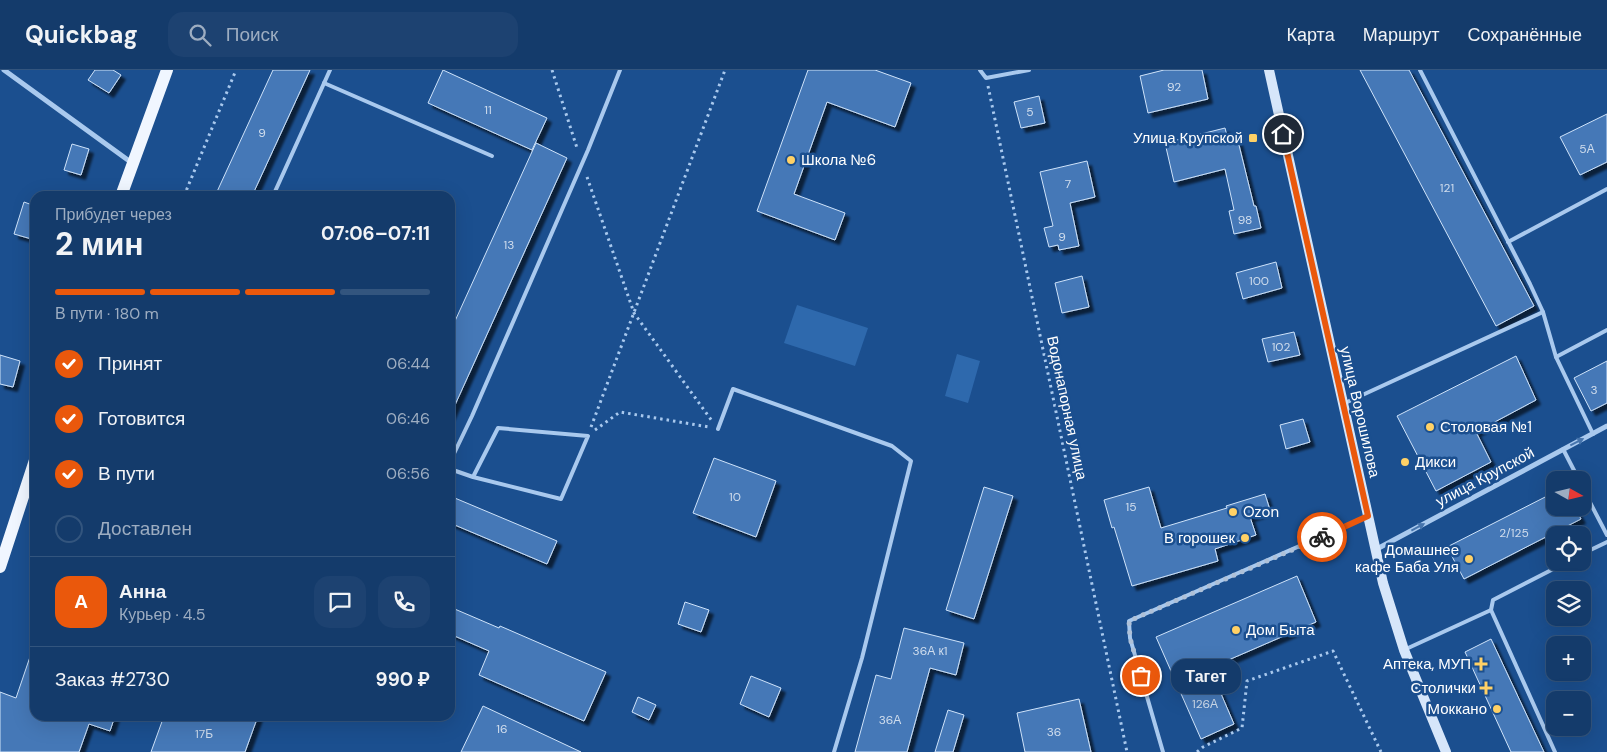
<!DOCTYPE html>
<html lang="ru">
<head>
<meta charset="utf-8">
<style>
	body { margin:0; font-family:"DM Sans",sans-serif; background:#1d4271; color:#f1f3f6; height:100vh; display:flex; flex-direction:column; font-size:19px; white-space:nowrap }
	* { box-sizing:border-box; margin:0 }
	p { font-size:16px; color:#9dadc1 }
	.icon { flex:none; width:28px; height:28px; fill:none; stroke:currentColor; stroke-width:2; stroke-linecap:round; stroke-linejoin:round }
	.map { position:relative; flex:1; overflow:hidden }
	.drawer { position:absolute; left:30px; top:121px; width:425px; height:530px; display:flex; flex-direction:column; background:#143b6b; border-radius:15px; box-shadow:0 5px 20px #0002,0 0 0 1px #33557e }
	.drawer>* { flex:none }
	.needle { width:32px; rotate:98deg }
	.fabs { position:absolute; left:1546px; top:401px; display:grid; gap:10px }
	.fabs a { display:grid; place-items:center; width:45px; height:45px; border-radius:10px; background:#143b6b; box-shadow:0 5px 20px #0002,0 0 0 1px #33557e; font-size:25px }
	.pin { position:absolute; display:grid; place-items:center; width:42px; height:42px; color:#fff; margin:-21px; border:2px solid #fff; border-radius:50%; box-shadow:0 1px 5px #0007 }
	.courier { position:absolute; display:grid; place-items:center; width:50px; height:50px; margin:-25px; border:4px solid #ea580c; border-radius:50%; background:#fff; color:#222; box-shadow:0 1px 6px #0007 }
	.bubble { position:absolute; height:35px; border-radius:15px; background:#143b6b; box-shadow:0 5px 20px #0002,0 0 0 1px #33557e; font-size:16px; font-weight:700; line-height:35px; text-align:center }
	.headline em { font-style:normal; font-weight:700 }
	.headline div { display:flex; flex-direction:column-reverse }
	.headline { display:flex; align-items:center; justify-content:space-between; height:85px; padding:0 25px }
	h1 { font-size:32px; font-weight:700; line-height:38px }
	.bar { display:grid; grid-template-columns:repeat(4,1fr); gap:8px 5px; align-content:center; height:60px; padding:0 25px }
	.bar i { height:6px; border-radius:4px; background:#33557e }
	.bar .active { background:#ea580c }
	.bar p { grid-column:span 4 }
	.line { display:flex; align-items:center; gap:12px; padding:0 25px; border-top:1px solid #33557e }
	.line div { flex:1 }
	.round { display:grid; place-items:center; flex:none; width:52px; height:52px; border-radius:15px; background:#1d4271 }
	ol { padding:0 25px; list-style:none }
	li { display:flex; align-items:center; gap:15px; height:55px }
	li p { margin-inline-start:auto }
	li .icon { padding:5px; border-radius:50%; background:#ea580c; color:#fff; stroke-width:4 }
	li:last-child { color:#9dadc1 }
	li i { width:28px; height:28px; border:2px solid #33557e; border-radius:50% }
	header { display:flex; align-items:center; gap:30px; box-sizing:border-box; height:70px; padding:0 25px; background:#143b6b; border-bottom:1px solid #33557e }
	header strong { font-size:24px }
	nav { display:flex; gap:28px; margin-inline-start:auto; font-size:18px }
	.search { width:350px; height:45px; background:#1d4271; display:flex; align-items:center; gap:12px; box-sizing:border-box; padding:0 18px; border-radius:15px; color:#9dadc1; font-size:19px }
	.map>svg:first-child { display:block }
</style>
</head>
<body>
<header>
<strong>Quickbag</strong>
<div class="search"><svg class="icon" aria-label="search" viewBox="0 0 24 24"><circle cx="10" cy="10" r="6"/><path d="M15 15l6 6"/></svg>Поиск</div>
<nav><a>Карта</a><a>Маршрут</a><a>Сохранённые</a></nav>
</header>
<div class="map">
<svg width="1607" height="682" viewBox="0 0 1607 682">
	<defs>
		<filter id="shadow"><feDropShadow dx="4.5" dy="4.5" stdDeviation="1" flood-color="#0009"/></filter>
	</defs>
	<rect width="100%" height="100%" fill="#1b4f8f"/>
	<g fill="#2e69ad">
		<path d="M 797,235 L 868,258 L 855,296 L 784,273 Z"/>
		<path d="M 957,284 L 980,291 L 968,333 L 945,326 Z"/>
	</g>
	<g fill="#4478b7" stroke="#cfe3fa" filter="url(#shadow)">
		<path d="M 95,0 L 113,0 L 121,5 L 109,23 L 88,10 Z"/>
		<path d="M 273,0 L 310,0 L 252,126 L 215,126 Z"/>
		<path d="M 443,0 L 547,48 L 532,80 L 428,33 Z"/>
		<path d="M 808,0 L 875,0 L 911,13 L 895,57 L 827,32 L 794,124 L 845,143 L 835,170 L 757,141 Z"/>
		<path d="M 1164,0 L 1202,0 L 1208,29 L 1148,43 L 1140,6 Z"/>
		<path d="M 1360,0 L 1409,0 L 1534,236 L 1496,256 Z"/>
		<path d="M 1039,26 L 1045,53 L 1021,58 L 1014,32 Z"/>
		<path d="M 1607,44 L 1607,92 L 1580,105 L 1560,67 Z"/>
		<path d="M 1225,58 L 1229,74 L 1238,71 L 1254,136 L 1256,136 L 1261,158 L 1234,164 L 1229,141 L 1234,140 L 1225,99 L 1174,112 L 1165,73 Z"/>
		<path d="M 536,73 L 567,88 L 450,346 L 450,262 Z"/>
		<path d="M 72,74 L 89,79 L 81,105 L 64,100 Z"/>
		<path d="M 1087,91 L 1095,127 L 1070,133 L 1079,176 L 1059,180 L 1058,175 L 1049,177 L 1044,158 L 1053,156 L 1040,102 Z"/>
		<path d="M 24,132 L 35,136 L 35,170 L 14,164 Z"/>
		<path d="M 1276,192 L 1282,218 L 1243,229 L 1236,203 Z"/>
		<path d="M 1082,206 L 1089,237 L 1062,243 L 1055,213 Z"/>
		<path d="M 1294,262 L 1300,285 L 1268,292 L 1262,269 Z"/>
		<path d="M 0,285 L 20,291 L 13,317 L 0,314 Z"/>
		<path d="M 1516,286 L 1536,330 L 1476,362 L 1491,392 L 1436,421 L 1397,346 Z"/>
		<path d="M 1607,291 L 1607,333 L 1591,341 L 1574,308 Z"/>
		<path d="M 1303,349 L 1310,372 L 1286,379 L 1280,355 Z"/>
		<path d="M 714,388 L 776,411 L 756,467 L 693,443 Z"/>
		<path d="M 984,417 L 1013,426 L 974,549 L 946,540 Z"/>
		<path d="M 1149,417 L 1161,458 L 1227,438 L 1226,436 L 1265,424 L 1270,440 L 1250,447 L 1256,465 L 1215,479 L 1218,491 L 1132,516 L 1114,457 L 1112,458 L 1104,430 Z"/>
		<path d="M 1555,422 L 1555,438 L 1575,438 L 1581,449 L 1464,509 L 1447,477 Z"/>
		<path d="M 450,426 L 557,471 L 547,494 L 450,453 Z"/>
		<path d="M 1297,506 L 1316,552 L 1210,598 L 1234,654 L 1201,669 L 1156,567 Z"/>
		<path d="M 685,532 L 709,540 L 701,562 L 678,554 Z"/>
		<path d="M 450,537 L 499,558 L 500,556 L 606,602 L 584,651 L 479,605 L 489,581 L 450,564 Z"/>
		<path d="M 904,558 L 964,573 L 956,605 L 930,598 L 907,682 L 855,682 L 876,605 L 891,609 Z"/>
		<path d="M 1491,569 L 1544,682 L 1511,682 L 1465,582 Z"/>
		<path d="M 33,578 L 35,578 L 35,646 L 115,646 L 110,661 L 89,654 L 79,682 L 0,682 L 0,622 L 16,628 Z"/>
		<path d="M 751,606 L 781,618 L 769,647 L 740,634 Z"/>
		<path d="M 638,627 L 656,635 L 649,650 L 632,642 Z"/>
		<path d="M 1079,629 L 1091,682 L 1025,682 L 1017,643 Z"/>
		<path d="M 483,636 L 581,682 L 461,682 Z"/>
		<path d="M 948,640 L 964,645 L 953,682 L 935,682 Z"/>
		<path d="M 164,646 L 258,646 L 245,682 L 151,682 Z"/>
	</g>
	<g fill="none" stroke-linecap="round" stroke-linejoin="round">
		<g stroke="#a9c9ee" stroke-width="3" stroke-dasharray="2.5 4" stroke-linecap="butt">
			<path d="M 552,0 L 577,78"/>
			<path d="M 988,16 L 1127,682"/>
			<path d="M 587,107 L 634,243 L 712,351"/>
			<path d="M 184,126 L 236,0"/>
			<path d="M 591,357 L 725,0"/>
			<path d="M 595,360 L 620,342 L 709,357"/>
			<path d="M 1197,682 L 1203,677 L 1242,658 L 1247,611 L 1333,581 L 1381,682"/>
		</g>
		<g stroke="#a9c9ee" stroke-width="4">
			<path d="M 980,0 L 986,8 L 1029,0"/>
			<path d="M 1420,0 L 1530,214 L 1543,242 L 1556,287 L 1593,364"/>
			<path d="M 324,13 L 492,86"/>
			<path d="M 273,126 L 330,0"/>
			<path d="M 1508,172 L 1607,119"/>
			<path d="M 1556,287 L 1607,260"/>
			<path d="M 1345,333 L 1543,242"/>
			<path d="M 718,359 L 733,319 L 892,376 L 911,391 L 862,588 L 834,682"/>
			<path d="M 1563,379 L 1579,410"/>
			<path d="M 450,392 L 472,346 L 588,80 L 620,0"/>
			<path d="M 450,399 L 473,407 L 561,429 L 588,366 L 498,358 L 473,407"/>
			<path d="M 1582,417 L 1607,465"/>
			<path d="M 1582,484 L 1607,472"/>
			<path d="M 1491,540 L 1493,530 L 1567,492"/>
			<path d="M 1406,579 L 1491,540 L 1555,682"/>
			<path d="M 1163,682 L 1130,568 L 1129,551 L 1368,446"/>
		</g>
		<g stroke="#a9c9ee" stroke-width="5">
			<path d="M 4,0 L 132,93"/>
			<path d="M 1375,480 L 1607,356"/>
		</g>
		<path stroke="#d6e6fa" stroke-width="10" d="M 1269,0 L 1383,513 L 1404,580 L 1446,682"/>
		<g stroke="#f0f6ff" stroke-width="12">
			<path d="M 121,126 L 167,0"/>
			<path d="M 0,497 L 35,390"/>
		</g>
	</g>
	<defs><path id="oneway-solid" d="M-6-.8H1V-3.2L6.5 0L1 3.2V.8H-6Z" transform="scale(1.25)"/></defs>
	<g fill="#4674ac">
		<use href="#oneway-solid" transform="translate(1577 372) rotate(-27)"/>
		<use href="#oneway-solid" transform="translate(1418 457) rotate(-28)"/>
	</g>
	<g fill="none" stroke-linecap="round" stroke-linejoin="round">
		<path stroke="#afc1d8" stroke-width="5" stroke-dasharray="0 9" d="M 1141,606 L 1130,568 L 1129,551 L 1322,467"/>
		<path stroke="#ea580c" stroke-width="6" d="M 1283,64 L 1368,446 L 1322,467"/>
	</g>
	<g fill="#ffd166" stroke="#1b4f8f" stroke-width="2">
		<rect x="1248" y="63" width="10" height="10" rx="2.5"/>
		<circle cx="791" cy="90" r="5"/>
		<circle cx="1430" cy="357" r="5"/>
		<circle cx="1405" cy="392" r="5"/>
		<circle cx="1233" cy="442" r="5"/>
		<circle cx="1245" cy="468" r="5"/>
		<circle cx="1469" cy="489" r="5"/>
		<circle cx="1236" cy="560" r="5"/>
		<path d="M1478.5 586.5h5v5h5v5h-5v5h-5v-5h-5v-5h5z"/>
		<path d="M1483.5 610.5h5v5h5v5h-5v5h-5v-5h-5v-5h5z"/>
		<circle cx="1497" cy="639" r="5"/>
	</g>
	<g text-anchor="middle" stroke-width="5" stroke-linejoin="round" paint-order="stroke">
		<g font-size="12" fill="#d0dded">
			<text x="1174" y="21">92</text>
			<text x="488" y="44">11</text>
			<text x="1030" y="46">5</text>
			<text x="262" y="67">9</text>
			<text x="1587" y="83">5А</text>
			<text x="1068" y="118">7</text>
			<text x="1447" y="122">121</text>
			<text x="1245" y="154">98</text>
			<text x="1062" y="171">9</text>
			<text x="509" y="179">13</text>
			<text x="1259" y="215">100</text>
			<text x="1281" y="281">102</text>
			<text x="1594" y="324">3</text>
			<text x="735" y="431">10</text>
			<text x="1131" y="441">15</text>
			<text x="1514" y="467">2/125</text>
			<text x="930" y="585">36А к1</text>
			<text x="1205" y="638">126А</text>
			<text x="890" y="654">36А</text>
			<text x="502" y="663">16</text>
			<text x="1054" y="666">36</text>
			<text x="204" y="668">17Б</text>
		</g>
		<g font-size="15" fill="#fff" stroke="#1b4f8f" text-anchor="end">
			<text x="1243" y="73">Улица Крупской</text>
			<text x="801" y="95" text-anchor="start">Школа №6</text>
			<text x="1440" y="362" text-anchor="start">Столовая №1</text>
			<text x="1415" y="397" text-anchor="start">Дикси</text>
			<text x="1243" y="447" text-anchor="start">Ozon</text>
			<text x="1235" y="473">В горошек</text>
			<text x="1459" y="485">Домашнее<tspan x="1459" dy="17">кафе Баба Уля</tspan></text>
			<text x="1246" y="565" text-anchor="start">Дом Быта</text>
			<text x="1471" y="599">Аптека, МУП</text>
			<text x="1476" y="623">Столички</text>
			<text x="1487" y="644">Моккано</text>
		</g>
		<g font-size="15" fill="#fff" stroke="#1b4f8f">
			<text transform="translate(1067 338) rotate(78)" y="5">Водонапорная улица</text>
			<text transform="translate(1360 342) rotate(77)" y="5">улица Ворошилова</text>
			<text transform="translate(1485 407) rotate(-28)" y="5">улица Крупской</text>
		</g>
	</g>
</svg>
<div class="fabs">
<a><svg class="needle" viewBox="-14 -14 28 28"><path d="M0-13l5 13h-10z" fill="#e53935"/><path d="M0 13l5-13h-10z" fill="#9dadc1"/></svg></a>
<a><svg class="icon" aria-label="locate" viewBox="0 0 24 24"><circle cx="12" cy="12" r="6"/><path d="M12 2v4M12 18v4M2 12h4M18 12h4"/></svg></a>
<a><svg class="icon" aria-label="layers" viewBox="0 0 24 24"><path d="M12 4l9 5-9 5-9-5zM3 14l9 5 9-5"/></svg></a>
<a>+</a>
<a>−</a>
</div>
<div class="pin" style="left:1141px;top:606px;background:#ea580c"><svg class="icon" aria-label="bag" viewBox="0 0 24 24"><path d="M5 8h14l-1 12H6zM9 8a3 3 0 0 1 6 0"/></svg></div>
<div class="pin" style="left:1283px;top:64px;background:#1f2937"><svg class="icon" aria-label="home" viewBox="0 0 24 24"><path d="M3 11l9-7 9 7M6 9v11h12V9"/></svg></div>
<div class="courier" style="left:1322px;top:467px"><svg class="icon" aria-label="bike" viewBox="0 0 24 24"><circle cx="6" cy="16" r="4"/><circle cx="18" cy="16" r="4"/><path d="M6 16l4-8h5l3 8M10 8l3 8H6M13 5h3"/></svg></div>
<div class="bubble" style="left:1171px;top:589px;width:70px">Тагет</div>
<section class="drawer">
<div class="headline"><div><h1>2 мин</h1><p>Прибудет через</p></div><em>07:06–07:11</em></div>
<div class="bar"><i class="active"></i><i class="active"></i><i class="active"></i><i></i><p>В пути · 180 m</p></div>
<ol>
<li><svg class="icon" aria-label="check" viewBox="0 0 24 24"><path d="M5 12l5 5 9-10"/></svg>Принят<p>06:44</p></li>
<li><svg class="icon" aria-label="check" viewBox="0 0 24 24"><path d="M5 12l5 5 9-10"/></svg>Готовится<p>06:46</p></li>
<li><svg class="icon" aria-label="check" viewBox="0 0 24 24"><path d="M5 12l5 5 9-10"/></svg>В пути<p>06:56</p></li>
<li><i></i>Доставлен</li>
</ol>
<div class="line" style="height:90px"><b class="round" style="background:#ea580c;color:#fff">А</b><div><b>Анна</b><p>Курьер · 4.5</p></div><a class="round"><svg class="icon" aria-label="chat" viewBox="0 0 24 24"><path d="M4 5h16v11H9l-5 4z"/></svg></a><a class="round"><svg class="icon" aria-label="phone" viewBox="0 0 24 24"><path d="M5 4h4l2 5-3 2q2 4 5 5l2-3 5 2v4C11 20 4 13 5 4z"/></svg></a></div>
<div class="line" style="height:65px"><div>Заказ #2730</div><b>990 ₽</b></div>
</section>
</div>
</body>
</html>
